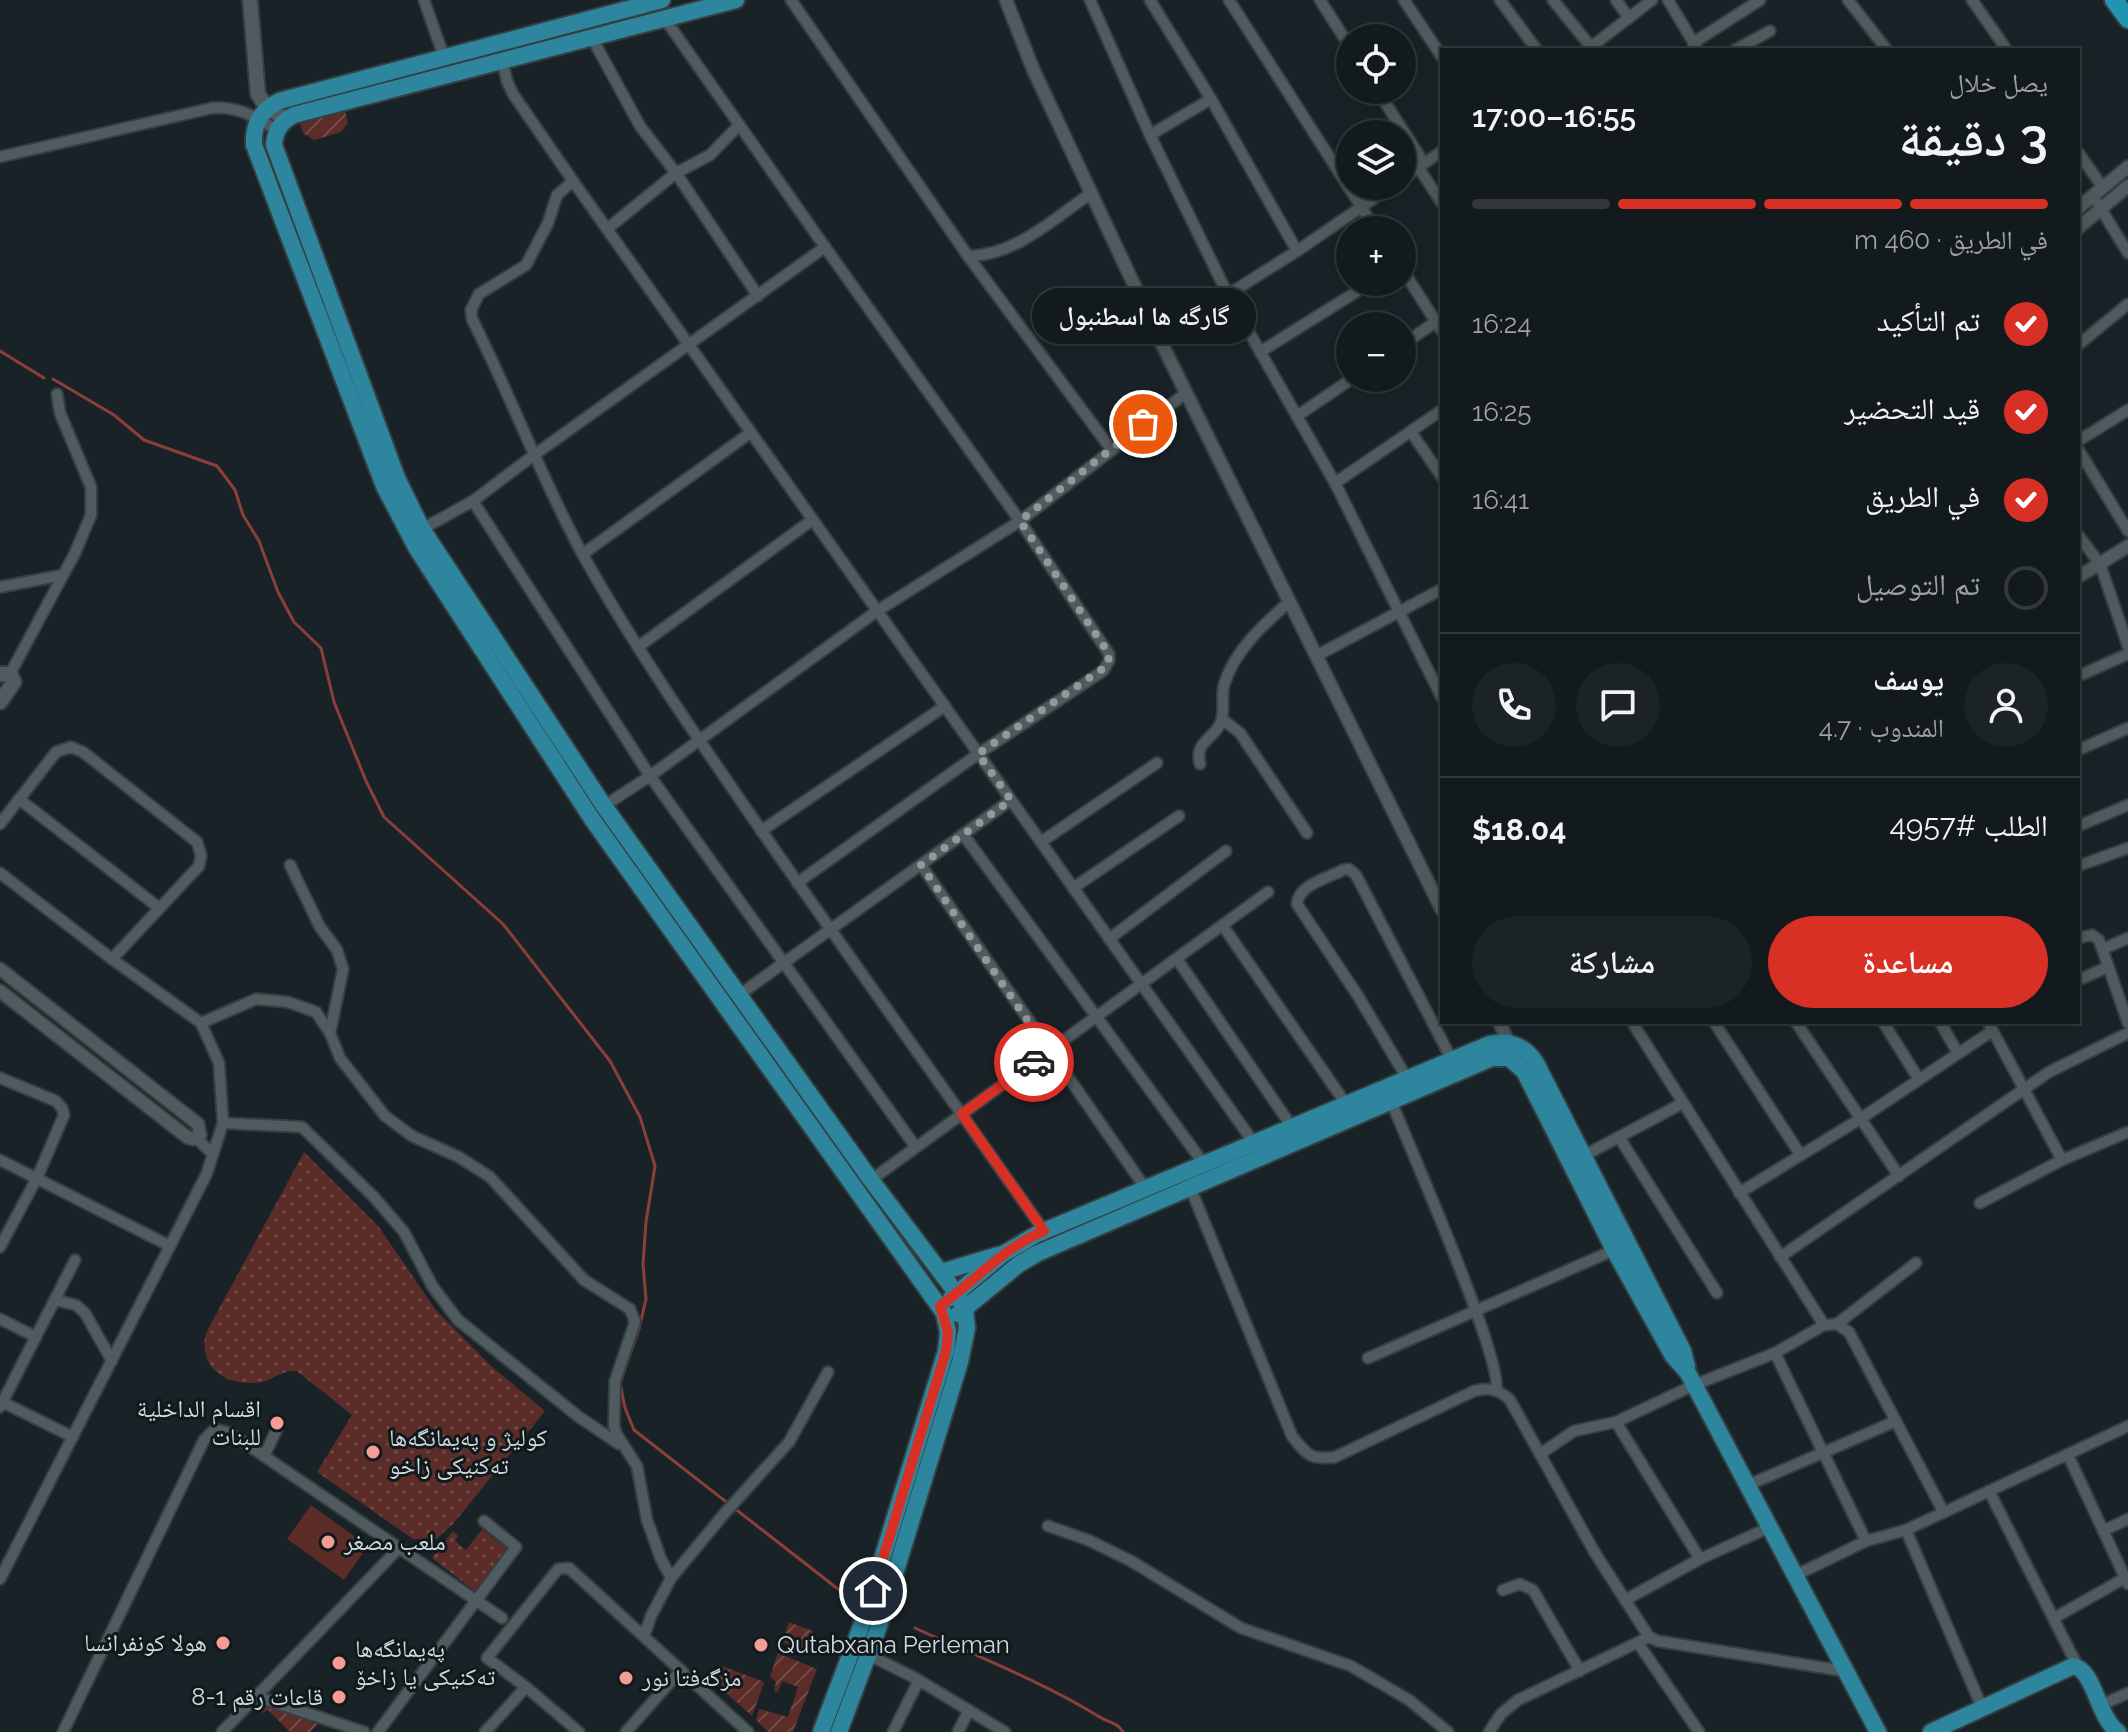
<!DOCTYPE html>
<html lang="ar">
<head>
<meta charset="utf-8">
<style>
	body { margin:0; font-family:Raleway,"Noto Naskh Arabic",sans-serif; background:#1c2326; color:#f1f3f6; direction:rtl; height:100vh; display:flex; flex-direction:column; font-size:30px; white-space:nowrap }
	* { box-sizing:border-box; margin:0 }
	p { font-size:26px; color:#9da1a4 }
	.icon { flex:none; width:44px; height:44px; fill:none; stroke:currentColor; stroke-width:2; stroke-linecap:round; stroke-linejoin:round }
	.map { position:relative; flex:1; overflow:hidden; direction:ltr }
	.panel { position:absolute; left:1440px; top:48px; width:640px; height:976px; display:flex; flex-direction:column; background:#131a1d; border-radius:0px; box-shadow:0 4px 20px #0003,0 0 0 2px #32383b; direction:rtl }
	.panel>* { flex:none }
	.controls { position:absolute; left:1336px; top:24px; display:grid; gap:16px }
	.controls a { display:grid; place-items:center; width:80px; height:80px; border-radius:50%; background:#131a1d; box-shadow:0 4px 20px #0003,0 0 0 2px #32383b; font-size:40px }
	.pin { position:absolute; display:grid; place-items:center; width:68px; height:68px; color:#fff; margin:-34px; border:4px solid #fff; border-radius:50%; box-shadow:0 2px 8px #0007 }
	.courier { position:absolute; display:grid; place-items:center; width:80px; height:80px; margin:-40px; border:6px solid #d93025; border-radius:50%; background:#fff; color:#222; box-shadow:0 2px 10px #0007 }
	.bubble { position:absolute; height:56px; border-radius:28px; background:#131a1d; box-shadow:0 4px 20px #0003,0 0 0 2px #32383b; font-size:26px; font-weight:600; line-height:56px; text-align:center; direction:rtl }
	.head em { font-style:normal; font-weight:600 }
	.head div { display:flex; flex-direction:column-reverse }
	.head { display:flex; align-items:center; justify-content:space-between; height:136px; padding:0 32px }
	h1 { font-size:52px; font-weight:600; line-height:60px }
	.bar { display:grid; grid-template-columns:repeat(4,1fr); gap:12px 8px; align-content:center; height:96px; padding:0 32px }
	.bar i { height:10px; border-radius:6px; background:#32383b }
	.bar .active { background:#d93025 }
	.bar p { grid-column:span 4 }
	.line { display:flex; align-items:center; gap:20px; padding:0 32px; border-top:2px solid #32383b }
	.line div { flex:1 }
	.round { display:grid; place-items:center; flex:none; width:84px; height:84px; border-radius:42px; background:#1c2326 }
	ol { padding:0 32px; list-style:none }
	li { display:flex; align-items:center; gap:24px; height:88px }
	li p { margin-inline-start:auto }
	li .icon { padding:8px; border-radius:50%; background:#d93025; color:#fff; stroke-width:4 }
	li:last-child { color:#9da1a4 }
	li i { width:44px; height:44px; border:4px solid #32383b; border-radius:50% }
	.primary-button { display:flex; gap:16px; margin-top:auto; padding:16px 32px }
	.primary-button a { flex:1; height:92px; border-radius:48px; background:#d93025; color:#fff; font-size:32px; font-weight:600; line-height:92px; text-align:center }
	.primary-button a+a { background:#1c2326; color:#f1f3f6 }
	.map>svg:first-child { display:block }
</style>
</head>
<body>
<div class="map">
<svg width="2128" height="1732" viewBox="0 0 2128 1732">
	<defs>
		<pattern id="grass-dots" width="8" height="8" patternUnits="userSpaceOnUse" patternTransform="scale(2)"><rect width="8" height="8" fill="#5b2c28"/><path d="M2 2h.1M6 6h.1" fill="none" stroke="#724a47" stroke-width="1.8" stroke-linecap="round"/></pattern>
		<pattern id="garden-furrows" width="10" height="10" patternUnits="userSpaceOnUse" patternTransform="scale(2)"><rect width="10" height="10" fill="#5b2c28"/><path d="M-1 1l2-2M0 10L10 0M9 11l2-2" fill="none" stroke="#724a47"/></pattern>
	</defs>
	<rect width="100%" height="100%" fill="#192327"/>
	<g fill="url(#grass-dots)">
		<path d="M 304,1152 L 379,1227 L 435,1309 L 491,1366 L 545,1411 L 453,1524 L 436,1539 L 413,1539 L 317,1472 L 352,1415 L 297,1371 C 278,1371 276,1379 261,1382 C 228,1388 197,1368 206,1333 Z"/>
		<path d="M 482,1529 L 509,1550 L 476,1592 L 432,1558 L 453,1531 L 458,1536 L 455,1541 L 466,1550 Z"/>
	</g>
	<g fill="url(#garden-furrows)">
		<path d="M 345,111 L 348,123 L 341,132 L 314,140 L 303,133 L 300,124 Z"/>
		<path d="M 789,1622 L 813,1631 L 807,1650 L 782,1642 Z"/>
		<path d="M 778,1653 L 817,1669 L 793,1732 L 768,1732 L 756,1720 L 759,1709 L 788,1717 L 798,1687 L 782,1681 L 778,1692 L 774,1691 L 776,1682 L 770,1676 Z"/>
		<path d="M 719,1665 L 762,1681 L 764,1683 L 752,1716 L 713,1681 Z"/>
		<path d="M 260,1700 L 319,1723 L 310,1732 L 290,1732 L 268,1710 L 261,1713 L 253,1707 Z"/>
	</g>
	<path fill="#5b2c28" d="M 311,1505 L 368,1546 L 344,1580 L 287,1539 Z"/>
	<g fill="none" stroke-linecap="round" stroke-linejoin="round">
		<g stroke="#8c3f3a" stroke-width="3">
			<path d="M 0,351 L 44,378"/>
			<path d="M 53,379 L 114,415 L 144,440 L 217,466 L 235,490 L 243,515 L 259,541 L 278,592 L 294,622 L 321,648 L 334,702 L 366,781 L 384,817 L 503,924 L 610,1061 L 640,1117 L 655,1166 L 646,1222 L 643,1264 L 646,1299 L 639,1329 L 620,1383 L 625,1408 L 634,1430 L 838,1589"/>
			<path d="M 915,1628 C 976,1656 1041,1681 1098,1716 C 1108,1723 1116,1721 1123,1732"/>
		</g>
		<defs>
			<g id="minor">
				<path d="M 424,0 L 444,57"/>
				<path d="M 791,0 L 968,256 L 1111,449"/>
				<path d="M 1090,0 L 1150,135 L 1228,295 L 1335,483 L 1442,698"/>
				<path d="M 1150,0 L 1211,99 L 1297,251"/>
				<path d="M 1229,0 L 1376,230"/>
				<path d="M 1320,0 L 1350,47"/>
				<path d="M 1404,0 L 1442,57"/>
				<path d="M 1500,0 L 1537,50"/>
				<path d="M 1553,0 L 1591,47"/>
				<path d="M 1616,0 L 1629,18"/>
				<path d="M 1668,0 L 1698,50"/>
				<path d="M 1848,0 L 1887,50"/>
				<path d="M 1972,0 L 2007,50"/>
				<path d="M 592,38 L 640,126 L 676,173 L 758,296"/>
				<path d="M 1693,43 L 1760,0"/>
				<path d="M 1587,50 L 1652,0"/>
				<path d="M 1735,50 L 1770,31"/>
				<path d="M 502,60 L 507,81 L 513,94 L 573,181 L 1254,1143"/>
				<path d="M 1377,90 L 1424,163"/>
				<path d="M 1150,135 L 1211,99"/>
				<path d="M 2078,152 L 2103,188"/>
				<path d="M 0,157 L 212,108 C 238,106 256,117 277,130"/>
				<path d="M 1418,167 L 1442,203"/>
				<path d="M 1402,179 L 1442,151"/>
				<path d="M 573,181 L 557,195 L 548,223 L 526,265 L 479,294 L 471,310 L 472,319 C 511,396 541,478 583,555 C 636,650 699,740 761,830 C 854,964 950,1097 1044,1231"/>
				<path d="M 2093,196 L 2128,253"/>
				<path d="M 607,229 L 676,173 L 710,155 L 739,125"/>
				<path d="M 968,256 C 1015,256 1053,219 1090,194"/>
				<path d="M 1402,269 L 1442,331"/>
				<path d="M 1159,338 L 1297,251 L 1392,186"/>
				<path d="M 1402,345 L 1440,319"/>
				<path d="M 2078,345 L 2128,304"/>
				<path d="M 1260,352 L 1372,282"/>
				<path d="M 1297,416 L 1353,378"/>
				<path d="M 1411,432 L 1442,477"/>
				<path d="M 2078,441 L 2128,410"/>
				<path d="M 2078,449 L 2128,531"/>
				<path d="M 1335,483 L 1442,410"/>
				<path d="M 473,501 L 650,776 L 915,1146"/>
				<path d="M 422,529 L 473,501 L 534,455 L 825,247 L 665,19"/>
				<path d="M 2078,535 L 2100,564 L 2128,646"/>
				<path d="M 583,554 L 750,433"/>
				<path d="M 0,587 L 63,575"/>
				<path d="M 638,647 L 812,520"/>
				<path d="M 1316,656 L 1442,589"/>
				<path d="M 10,674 L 75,553 L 91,515 L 91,487 L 60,413 L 57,394"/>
				<path d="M 2078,676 L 2128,654"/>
				<path d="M 1222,719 L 1240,733 L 1307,833"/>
				<path d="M 2078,750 L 2128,728"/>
				<path d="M 1200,764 C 1194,741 1214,740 1221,722 C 1225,711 1221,697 1224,685 C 1234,651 1263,625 1289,602"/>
				<path d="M 19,799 L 158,907"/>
				<path d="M 604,806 L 650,776 L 877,611 L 1020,521 L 1186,393"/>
				<path d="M 0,824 L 56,752 L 71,747 L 83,752 L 197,842 L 201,855 L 199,866 L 112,959"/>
				<path d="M 2078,826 L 2128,805"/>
				<path d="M 761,831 L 945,706"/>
				<path d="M 963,834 L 1204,1164"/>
				<path d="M 1041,842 L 1157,763"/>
				<path d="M 290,865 L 320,927 L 337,950 L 343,969 L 330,1033"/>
				<path d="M 921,865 L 1146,1189"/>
				<path d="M 2078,866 L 2128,848"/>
				<path d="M 0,873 L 112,959 L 201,1023 L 219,1063 L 223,1123 L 213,1154"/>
				<path d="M 797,883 L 978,754 L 1103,671 L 1109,661 L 1109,654 L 1020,521 L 825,247"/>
				<path d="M 1073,888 L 1179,816"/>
				<path d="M 1223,926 L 1346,1104"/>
				<path d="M 2078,938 L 2092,935 L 2099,940 L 2128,1023"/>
				<path d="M 1109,939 L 1226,851"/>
				<path d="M 2103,949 L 2128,938"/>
				<path d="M 1177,959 L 1292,1127"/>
				<path d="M 2078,980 L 2108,967"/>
				<path d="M 739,995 L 1011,800"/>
				<path d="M 1632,1022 L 1824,1325"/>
				<path d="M 1714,1022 L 1800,1154"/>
				<path d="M 1796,1022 L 1899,1176"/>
				<path d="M 1883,1022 L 1918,1078"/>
				<path d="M 1940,1022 L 1958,1053"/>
				<path d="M 1988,1022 L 2062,1160"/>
				<path d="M 201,1023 L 256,999 L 288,1002 L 316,1012 L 330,1033 L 340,1058 L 385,1116 L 412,1136 L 459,1157 L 490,1177 L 584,1280 L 630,1309 L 635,1322 L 615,1381 L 614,1426 L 617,1435 L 637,1466 L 647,1520 L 661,1559 L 671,1578"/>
				<path d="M 0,1078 L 56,1101 L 62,1108 L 64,1115 L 37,1178 L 0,1247"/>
				<path d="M 1407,1078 L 1358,996 L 1297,904 C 1298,885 1328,878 1343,870 L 1349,869 L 1356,875 L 1452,1060"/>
				<path d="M 1391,1101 C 1408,1143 1504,1361 1496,1390"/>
				<path d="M 223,1123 L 302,1127 L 374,1197 L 404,1232 L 433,1287 L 458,1320 L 579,1417 L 619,1444"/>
				<path d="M 1619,1137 L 1717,1293"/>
				<path d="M 1585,1155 L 1683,1103"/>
				<path d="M 0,1160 L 170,1246 L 0,1579"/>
				<path d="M 871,1180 L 1268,892"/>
				<path d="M 1190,1187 L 1292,1436 C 1307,1455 1310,1460 1335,1457 L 1474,1391 C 1488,1387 1499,1389 1510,1400 L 1595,1553 L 1649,1637 L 1658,1641 L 1844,1671"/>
				<path d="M 1739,1193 L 1860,1119 L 1992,1031"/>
				<path d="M 1980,1203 L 2062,1160 L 2128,1132"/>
				<path d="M 170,1246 L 207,1173 L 213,1154 L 196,1138"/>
				<path d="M 1780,1257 L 2049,1072 L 2128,1033"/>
				<path d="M 55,1300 L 76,1305 L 85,1313 L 112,1361"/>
				<path d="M 0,1319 L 36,1337"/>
				<path d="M 1837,1324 L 1916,1263"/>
				<path d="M 1775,1353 L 1866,1541"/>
				<path d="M 1368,1358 L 1614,1250"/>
				<path d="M 2,1402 L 73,1437"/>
				<path d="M 0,1407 L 75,1260"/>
				<path d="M 1616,1422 L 1700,1559"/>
				<path d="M 1540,1454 L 1574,1431 L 1616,1422 L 1694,1385 L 1775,1353 L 1824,1325 L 1837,1324 L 1849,1332 L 1943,1511"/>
				<path d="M 2068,1455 L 2128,1584"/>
				<path d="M 264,1456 L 277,1429"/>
				<path d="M 1746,1486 L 1896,1421"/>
				<path d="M 1989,1491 L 2078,1667"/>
				<path d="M 1048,1526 L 1088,1540 L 1131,1561 L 1241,1628 L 1351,1666 L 1409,1700 L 1448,1732"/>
				<path d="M 1906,1530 L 1983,1710"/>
				<path d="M 2103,1531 L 2128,1519"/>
				<path d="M 1794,1576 L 1866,1541 L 1906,1530 L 2128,1426"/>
				<path d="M 1503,1590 L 1520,1584 L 1533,1590 L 1580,1671"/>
				<path d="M 1625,1600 L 1700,1559 L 1768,1528"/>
				<path d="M 2054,1618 L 2125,1578"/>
				<path d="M 644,1636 L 651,1616 L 671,1578 L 724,1514 L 789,1442 L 828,1372"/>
				<path d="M 1638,1643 L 1699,1732"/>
				<path d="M 869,1655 L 915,1678 L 917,1684 L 893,1732"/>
				<path d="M 915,1678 L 1005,1732"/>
				<path d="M 526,1687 L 487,1658 L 558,1569 L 569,1568 L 748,1732"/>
				<path d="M 258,1697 L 364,1732"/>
				<path d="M 2099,1706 L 2128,1693"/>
				<path d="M 63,1732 L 204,1440 L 215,1429 L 230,1433 L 502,1618"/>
				<path d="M 222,1732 L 398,1549"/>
				<path d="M 378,1732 L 516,1547 L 484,1521"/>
				<path d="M 485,1732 L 526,1687 L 579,1732"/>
				<path d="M 626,1732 L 681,1670"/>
				<path d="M 958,1732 L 969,1710"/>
				<path d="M 1489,1732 L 1501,1714 L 1518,1700 L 1649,1637"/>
			</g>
			<g id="tertiary">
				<path d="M 1006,0 L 1033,69 L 1159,338 L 1442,910"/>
				<path d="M 2078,208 L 2128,167"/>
				<path d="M 2078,228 L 2128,186"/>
				<path d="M 2078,577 L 2128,546"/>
				<path d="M 0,969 L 198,1124 L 200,1135 L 193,1139 L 187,1137 L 0,991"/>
				<path d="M 1499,1022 L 1511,1047"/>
			</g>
			<g id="secondary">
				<path d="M 250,0 L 258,94 L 267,108 L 286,119"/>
				<path d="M 0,674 L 10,674 L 14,682 L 0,702"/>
			</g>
			<g id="primary">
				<path d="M 662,0 L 279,101 C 260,111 253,124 254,145 L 384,486 L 417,549 L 592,819 L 944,1313 L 948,1332 L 946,1351 L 863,1621 L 821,1732"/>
				<path d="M 736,0 L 294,115 C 281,122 275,130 274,145 L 397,478 L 422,529 L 604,806 L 871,1180 L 957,1294 L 965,1310 L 967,1328 L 960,1362 L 879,1626 L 839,1732"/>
				<path d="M 942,1272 L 998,1255"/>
				<path d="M 951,1298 L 1003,1254 L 1037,1234 L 1490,1044 C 1510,1039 1526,1047 1536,1063 L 1683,1351 L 1687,1366"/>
				<path d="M 958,1314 L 1019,1264 L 1038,1253 L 1492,1058 L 1509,1058 L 1524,1071 L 1614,1250 L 1673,1356 L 1688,1373 L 1878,1732"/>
				<path d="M 1931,1732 L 2073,1666 C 2095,1670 2097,1717 2118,1732"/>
			</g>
			<path id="trunk" d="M 2114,0 L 2128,19"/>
		</defs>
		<use href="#minor" stroke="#353e41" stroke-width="14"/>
		<use href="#tertiary" stroke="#353e41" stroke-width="16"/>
		<use href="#secondary" stroke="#353e41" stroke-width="18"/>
		<use href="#primary" stroke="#353e41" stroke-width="20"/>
		<use href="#trunk" stroke="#353e41" stroke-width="22"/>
		<use href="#minor" stroke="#505b5f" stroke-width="10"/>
		<use href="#tertiary" stroke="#505b5f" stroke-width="12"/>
		<use href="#secondary" stroke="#505b5f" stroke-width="14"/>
		<use href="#primary" stroke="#2d869d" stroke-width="16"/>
		<use href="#trunk" stroke="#2294b2" stroke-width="18"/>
	</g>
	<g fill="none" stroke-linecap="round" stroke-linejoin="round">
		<path stroke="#91999c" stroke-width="8" stroke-dasharray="0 14.4" d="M 1034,1062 L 1049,1052 L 921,865 L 1011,800 L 978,754 L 1108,665 L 1109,654 L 1020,521 L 1143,424"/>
		<path stroke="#d93025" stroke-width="10" d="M 873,1591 L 946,1351 L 948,1332 L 940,1306 C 975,1281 1004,1247 1044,1231 L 962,1114 L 1034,1062"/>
	</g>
	<g fill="#f59c94" stroke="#101a1d" stroke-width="3">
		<circle cx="277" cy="1423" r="8"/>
		<circle cx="373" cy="1452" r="8"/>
		<circle cx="328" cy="1542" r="8"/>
		<circle cx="223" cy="1643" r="8"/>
		<circle cx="761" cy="1645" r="8"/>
		<circle cx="339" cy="1663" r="8"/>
		<circle cx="626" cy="1678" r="8"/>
		<circle cx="339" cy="1697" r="8"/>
	</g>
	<g text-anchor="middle" stroke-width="6" stroke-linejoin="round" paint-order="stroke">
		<g font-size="24" fill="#d2d9db" stroke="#101a1d" text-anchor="start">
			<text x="261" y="1417" text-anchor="end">اقسام الداخلیة<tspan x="261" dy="28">للبنات</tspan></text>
			<text x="389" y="1446">كوليژ و په‌يمانگه‌ها<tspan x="389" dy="28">ته‌كنيكى زاخو</tspan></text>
			<text x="344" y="1550">ملعب مصغر</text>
			<text x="207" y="1651" text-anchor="end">هولا كونفرانسا</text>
			<text x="777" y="1653">Qutabxana Perleman</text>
			<text x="355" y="1657">پەیمانگەها<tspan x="355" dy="28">تەکنیکی یا زاخۆ</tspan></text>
			<text x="642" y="1686">مزگەفتا نور</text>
			<text x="323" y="1705" text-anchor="end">قاعات رقم 1-8</text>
		</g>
	</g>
</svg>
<div class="controls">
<a><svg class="icon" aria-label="locate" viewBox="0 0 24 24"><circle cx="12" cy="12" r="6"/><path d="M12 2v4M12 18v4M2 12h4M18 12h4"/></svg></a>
<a><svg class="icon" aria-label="layers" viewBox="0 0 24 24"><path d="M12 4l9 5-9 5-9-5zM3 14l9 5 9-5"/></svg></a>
<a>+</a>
<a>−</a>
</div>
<div class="pin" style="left:1143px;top:424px;background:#ea580c"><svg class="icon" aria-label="bag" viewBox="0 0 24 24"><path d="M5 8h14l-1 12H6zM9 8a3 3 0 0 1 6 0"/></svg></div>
<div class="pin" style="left:873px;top:1591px;background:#1f2937"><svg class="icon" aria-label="home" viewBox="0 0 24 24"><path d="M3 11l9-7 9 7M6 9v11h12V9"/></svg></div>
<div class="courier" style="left:1034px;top:1062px"><svg class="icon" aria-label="car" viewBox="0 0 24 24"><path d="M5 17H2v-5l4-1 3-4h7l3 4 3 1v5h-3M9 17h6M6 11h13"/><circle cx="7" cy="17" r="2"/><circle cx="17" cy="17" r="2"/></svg></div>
<div class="bubble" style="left:1032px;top:288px;width:224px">گارگه ها اسطنبول</div>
<section class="panel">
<div class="head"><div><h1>3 دقيقة</h1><p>يصل خلال</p></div><em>16:55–17:00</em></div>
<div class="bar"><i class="active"></i><i class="active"></i><i class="active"></i><i></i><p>في الطريق · 460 m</p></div>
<ol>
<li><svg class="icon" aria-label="check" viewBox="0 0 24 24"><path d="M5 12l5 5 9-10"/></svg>تم التأكيد<p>16:24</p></li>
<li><svg class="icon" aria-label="check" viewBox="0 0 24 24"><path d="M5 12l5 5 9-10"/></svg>قيد التحضير<p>16:25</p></li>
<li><svg class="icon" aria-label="check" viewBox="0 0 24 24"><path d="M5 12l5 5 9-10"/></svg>في الطريق<p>16:41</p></li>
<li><i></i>تم التوصيل</li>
</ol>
<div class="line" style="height:144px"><a class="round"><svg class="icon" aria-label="person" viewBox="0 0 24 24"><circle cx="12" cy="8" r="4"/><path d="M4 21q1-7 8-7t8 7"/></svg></a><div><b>يوسف</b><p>المندوب · 4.7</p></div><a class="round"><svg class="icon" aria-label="chat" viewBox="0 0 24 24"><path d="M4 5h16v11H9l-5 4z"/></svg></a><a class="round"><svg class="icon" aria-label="phone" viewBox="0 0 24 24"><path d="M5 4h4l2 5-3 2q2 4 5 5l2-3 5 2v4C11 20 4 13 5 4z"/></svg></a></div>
<div class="line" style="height:104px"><div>الطلب #4957</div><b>$18.04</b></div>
<div class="primary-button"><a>مساعدة</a><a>مشاركة</a></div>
</section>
</div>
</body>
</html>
